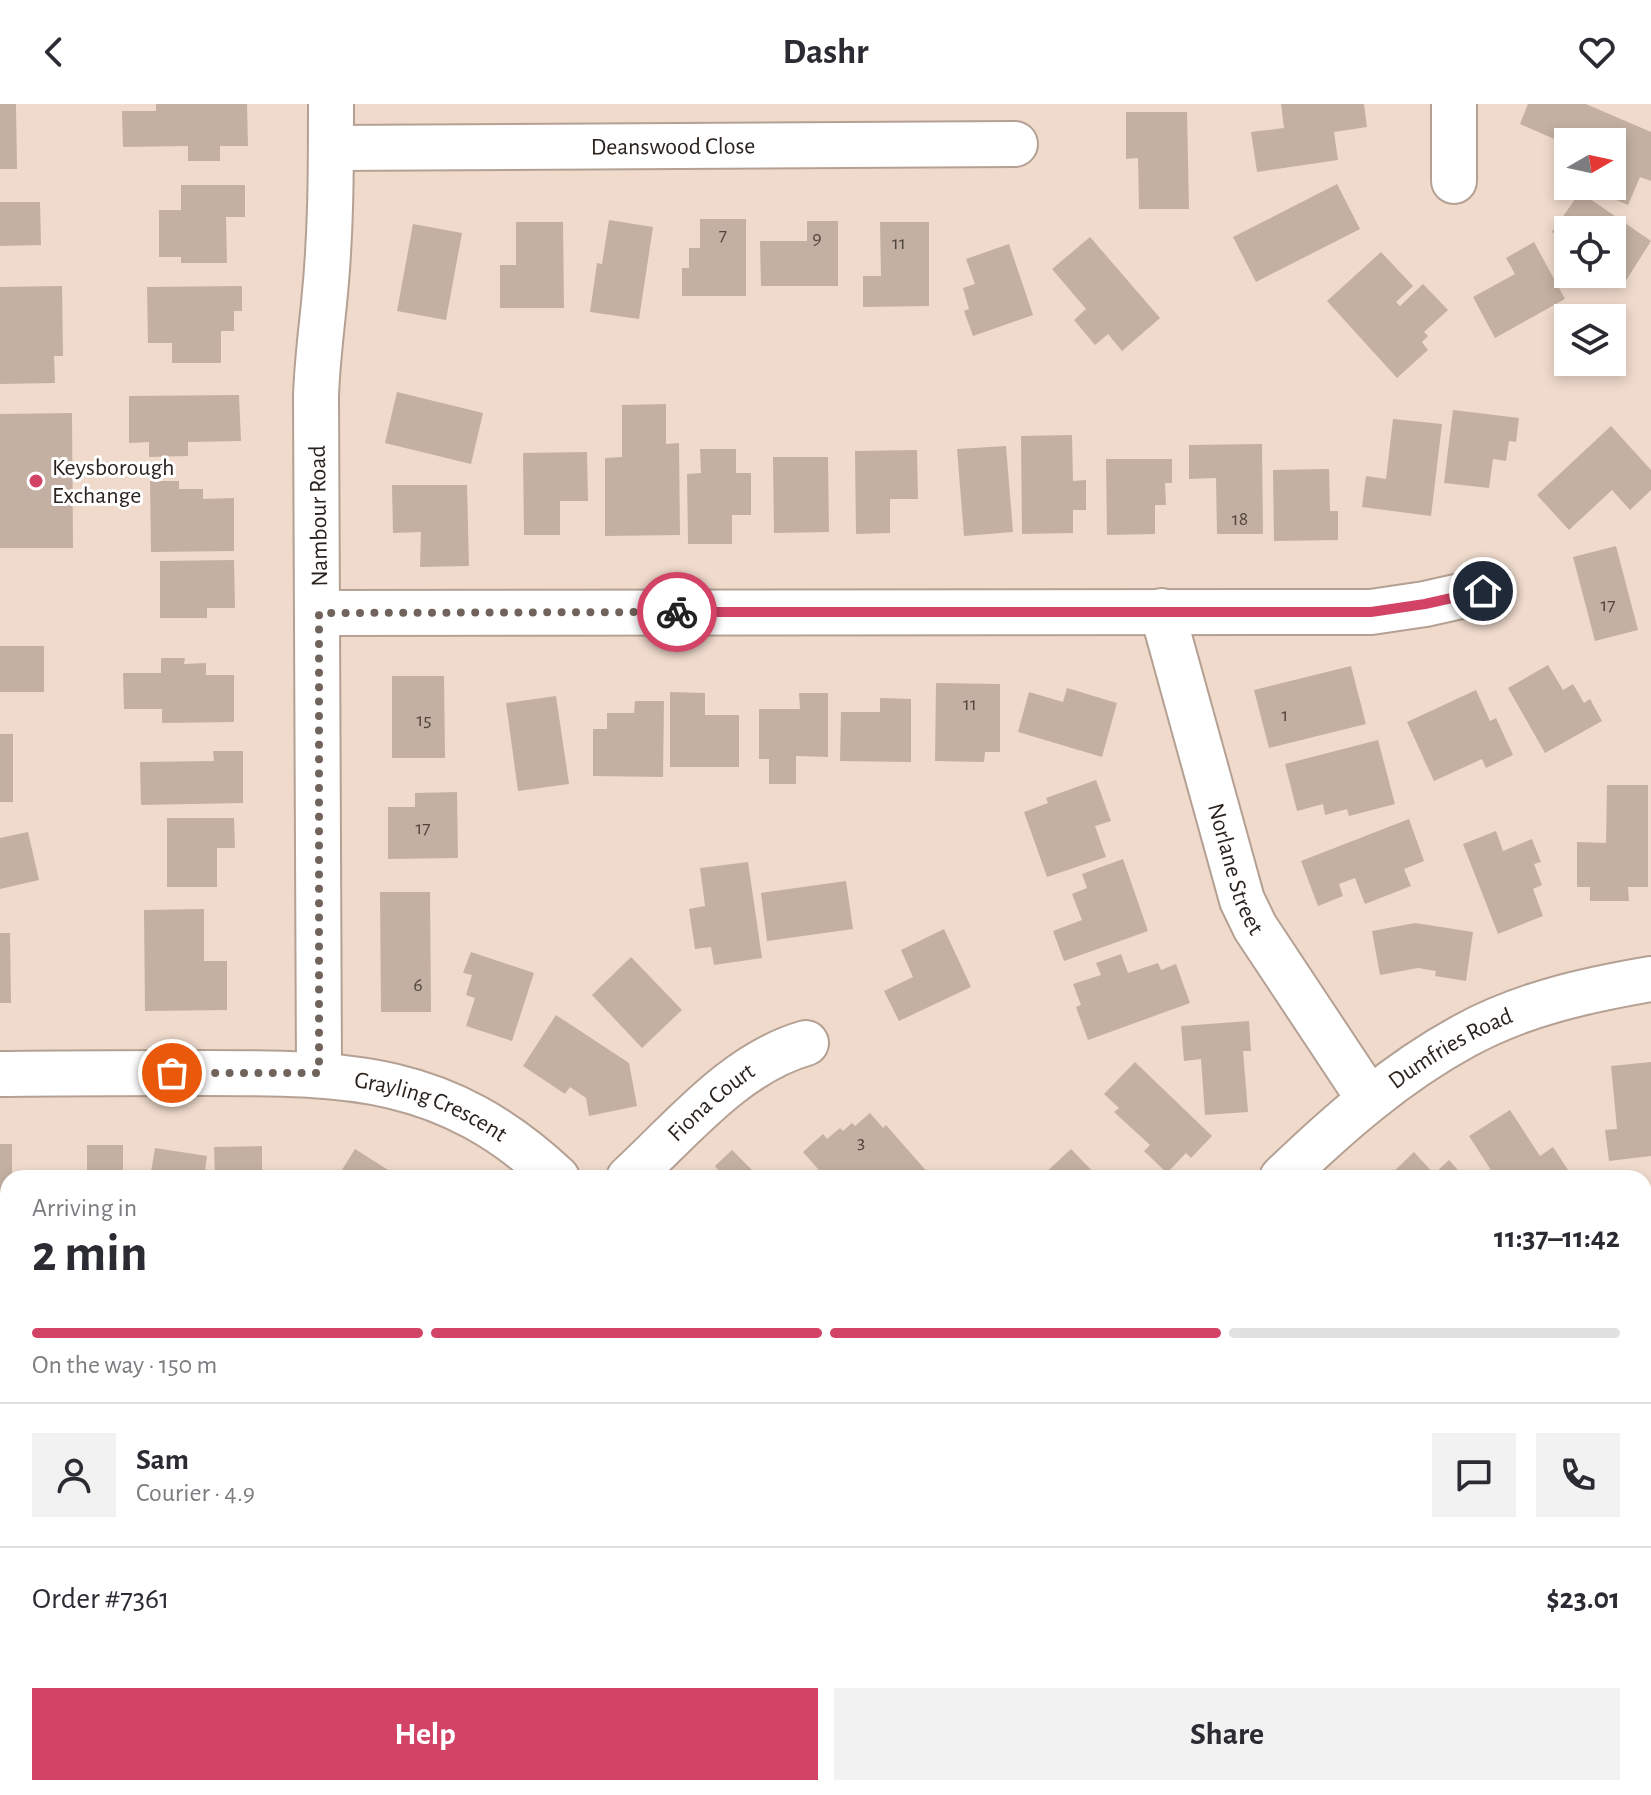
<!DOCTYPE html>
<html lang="en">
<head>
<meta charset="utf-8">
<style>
	body { margin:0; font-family:"Alegreya Sans",sans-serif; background:#f2f2f3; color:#2b2b33; height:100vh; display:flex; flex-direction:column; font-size:30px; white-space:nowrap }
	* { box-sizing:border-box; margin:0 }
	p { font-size:26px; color:#7c7c81 }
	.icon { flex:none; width:44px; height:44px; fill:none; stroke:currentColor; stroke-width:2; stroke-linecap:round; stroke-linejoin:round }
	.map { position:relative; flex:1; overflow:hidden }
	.sheet { position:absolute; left:0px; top:1066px; width:1652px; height:626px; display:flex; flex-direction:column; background:#fff; border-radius:24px 24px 0 0; box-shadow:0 4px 12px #0003 }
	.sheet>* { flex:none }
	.needle { width:52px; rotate:81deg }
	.buttons { position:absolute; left:1554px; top:24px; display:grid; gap:16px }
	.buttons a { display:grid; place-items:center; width:72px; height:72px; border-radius:0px; background:#fff; box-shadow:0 4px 12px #0003; font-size:40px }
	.pin { position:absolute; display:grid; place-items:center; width:68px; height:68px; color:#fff; margin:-34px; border:4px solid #fff; border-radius:50%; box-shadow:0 2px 8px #0007 }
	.courier { position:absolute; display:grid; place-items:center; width:80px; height:80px; margin:-40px; border:6px solid #d24366; border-radius:50%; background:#fff; color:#222; box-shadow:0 2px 10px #0007 }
	.headline em { font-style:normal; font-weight:700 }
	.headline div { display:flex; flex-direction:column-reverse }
	.headline { display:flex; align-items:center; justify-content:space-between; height:136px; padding:0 32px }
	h1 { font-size:52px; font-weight:700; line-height:60px }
	.bar { display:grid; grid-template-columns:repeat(4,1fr); gap:12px 8px; align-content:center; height:96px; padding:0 32px }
	.bar i { height:10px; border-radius:6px; background:#e1e1e2 }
	.bar .active { background:#d24366 }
	.bar p { grid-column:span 4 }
	.line { display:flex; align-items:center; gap:20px; padding:0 32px; border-top:2px solid #e1e1e2 }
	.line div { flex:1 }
	.round { display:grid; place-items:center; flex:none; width:84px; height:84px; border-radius:0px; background:#f2f2f3 }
	.action { display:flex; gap:16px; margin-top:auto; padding:16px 32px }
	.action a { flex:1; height:92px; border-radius:0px; background:#d24366; color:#fff; font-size:32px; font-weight:700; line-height:92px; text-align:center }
	.action a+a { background:#f2f2f3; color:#2b2b33 }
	header { display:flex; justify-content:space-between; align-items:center; height:104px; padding:0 32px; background:#fff; font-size:36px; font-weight:700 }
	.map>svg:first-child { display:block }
</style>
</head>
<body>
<header><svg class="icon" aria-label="back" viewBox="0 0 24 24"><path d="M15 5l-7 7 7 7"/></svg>Dashr<svg class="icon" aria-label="heart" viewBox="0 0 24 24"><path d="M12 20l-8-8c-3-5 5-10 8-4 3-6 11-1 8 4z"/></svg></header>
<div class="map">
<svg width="1651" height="1691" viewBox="0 0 1651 1691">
	<rect width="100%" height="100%" fill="#efdacc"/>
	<path fill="#a9d0b9" d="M 1044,1684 L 1104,1684 L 1111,1691 L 1050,1691 Z"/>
	<g fill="#c4b0a2">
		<path d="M 0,0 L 16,0 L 17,65 L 0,65 Z"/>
		<path d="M 156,0 L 247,0 L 248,42 L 220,42 L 220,57 L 188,57 L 188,42 L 123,43 L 122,7 L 156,7 Z"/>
		<path d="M 1281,0 L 1364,0 L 1367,23 L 1334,28 L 1338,56 L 1257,68 L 1251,28 L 1284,24 Z"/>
		<path d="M 1528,0 L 1586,0 L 1651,28 L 1651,77 L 1640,73 L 1628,101 L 1584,82 L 1612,82 L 1612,38 L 1568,38 L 1568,41 L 1520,20 Z"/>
		<path d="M 1126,8 L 1187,8 L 1189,105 L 1139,105 L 1138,54 L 1126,55 Z"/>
		<path d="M 1337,80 L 1360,125 L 1256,178 L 1233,133 Z"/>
		<path d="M 181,81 L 245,81 L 245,113 L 226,113 L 227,159 L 181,159 L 181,153 L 159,153 L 159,106 L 181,106 Z"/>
		<path d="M 1580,88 L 1651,137 L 1625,178 L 1612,169 L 1612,126 L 1568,126 L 1568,139 L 1552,128 Z"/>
		<path d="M 0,98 L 40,98 L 41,141 L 0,142 Z"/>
		<path d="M 700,115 L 746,115 L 746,192 L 682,192 L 682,164 L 689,164 L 689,144 L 700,144 Z"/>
		<path d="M 609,116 L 653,123 L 639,215 L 590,208 L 597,159 L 602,160 Z"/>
		<path d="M 807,117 L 838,117 L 838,182 L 761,182 L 760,137 L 807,137 Z"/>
		<path d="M 516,118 L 563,118 L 564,204 L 500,204 L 500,161 L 516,161 Z"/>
		<path d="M 880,118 L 929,118 L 929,202 L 863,203 L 863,172 L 881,172 Z"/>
		<path d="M 413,120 L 462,129 L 446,216 L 397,207 Z"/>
		<path d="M 1090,133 L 1160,214 L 1122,247 L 1108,230 L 1095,241 L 1074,216 L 1086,205 L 1052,165 Z"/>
		<path d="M 1534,138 L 1565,195 L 1495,234 L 1473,193 L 1515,170 L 1506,154 Z"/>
		<path d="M 1009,140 L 1033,211 L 973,232 L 964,207 L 969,205 L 963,184 L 975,180 L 966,155 Z"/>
		<path d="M 1381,148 L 1413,182 L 1396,198 L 1400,202 L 1423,180 L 1448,206 L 1424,228 L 1428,232 L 1422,238 L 1428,246 L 1397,274 L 1327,197 Z"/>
		<path d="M 62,182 L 63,252 L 54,252 L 55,279 L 0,280 L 0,183 Z"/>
		<path d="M 242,182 L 242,207 L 234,207 L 234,227 L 221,227 L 221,259 L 172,259 L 172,239 L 148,239 L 147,183 Z"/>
		<path d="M 397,288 L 483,309 L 471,360 L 385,339 Z"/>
		<path d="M 239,291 L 241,337 L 188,338 L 188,352 L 149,353 L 149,338 L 129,339 L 129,292 Z"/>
		<path d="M 666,300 L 666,340 L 679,339 L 680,431 L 605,432 L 605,354 L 622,353 L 622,301 Z"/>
		<path d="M 1453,306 L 1519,314 L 1516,338 L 1509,337 L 1506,357 L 1493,355 L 1489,384 L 1444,379 Z"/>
		<path d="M 72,309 L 73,444 L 0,444 L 0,310 Z"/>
		<path d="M 1393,315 L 1442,320 L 1431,412 L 1362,403 L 1366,372 L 1386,375 Z"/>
		<path d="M 1611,322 L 1651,366 L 1651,386 L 1630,406 L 1612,386 L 1569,426 L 1537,391 Z"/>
		<path d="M 1072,331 L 1073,377 L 1086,376 L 1086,406 L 1073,406 L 1073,429 L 1022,430 L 1021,332 Z"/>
		<path d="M 1262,340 L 1263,430 L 1217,430 L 1216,374 L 1189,375 L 1189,341 Z"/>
		<path d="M 1006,342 L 1013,428 L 964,432 L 957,345 Z"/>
		<path d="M 700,345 L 736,345 L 736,369 L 751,369 L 751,411 L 732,411 L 732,440 L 688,440 L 687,370 L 701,369 Z"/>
		<path d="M 917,346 L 918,395 L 890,395 L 890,429 L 856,430 L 855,347 Z"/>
		<path d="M 587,348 L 588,397 L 560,397 L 560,431 L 524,431 L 523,349 Z"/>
		<path d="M 773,353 L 828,353 L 829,428 L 774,429 Z"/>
		<path d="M 1106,355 L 1172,355 L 1172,379 L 1165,379 L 1166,401 L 1155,401 L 1155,430 L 1107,431 Z"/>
		<path d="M 1329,365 L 1330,407 L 1338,407 L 1338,436 L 1274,437 L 1273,366 Z"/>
		<path d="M 150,377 L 179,377 L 179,385 L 203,385 L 203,395 L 234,394 L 234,447 L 151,448 Z"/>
		<path d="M 392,381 L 467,381 L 469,462 L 420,463 L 421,428 L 393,429 Z"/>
		<path d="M 1616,442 L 1638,526 L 1595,537 L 1573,453 Z"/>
		<path d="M 234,456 L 235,504 L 207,504 L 207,514 L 160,514 L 160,457 Z"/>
		<rect x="0" y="542" width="44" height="46"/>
		<path d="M 161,554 L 185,554 L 184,560 L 206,559 L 206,571 L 234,571 L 234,618 L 162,619 L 162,605 L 124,605 L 123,569 L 161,569 Z"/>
		<path d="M 1548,561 L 1563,586 L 1573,580 L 1584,599 L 1590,595 L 1602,617 L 1545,649 L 1508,584 Z"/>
		<path d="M 1351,562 L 1366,620 L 1269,644 L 1254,586 Z"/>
		<path d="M 392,572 L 444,572 L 445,654 L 392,654 Z"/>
		<path d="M 936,579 L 1000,580 L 1000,648 L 985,648 L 984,658 L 935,657 Z"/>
		<path d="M 1067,584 L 1117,599 L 1102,653 L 1018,628 L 1029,588 L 1063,598 Z"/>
		<path d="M 1476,586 L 1490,617 L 1496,614 L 1513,651 L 1486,664 L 1482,655 L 1434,677 L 1407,618 Z"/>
		<path d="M 670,588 L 705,589 L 705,611 L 739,611 L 739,663 L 670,663 Z"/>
		<path d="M 799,589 L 828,589 L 828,653 L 796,652 L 796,680 L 769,680 L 769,655 L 759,655 L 759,605 L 800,605 Z"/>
		<path d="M 556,592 L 569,680 L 518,687 L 506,599 Z"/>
		<path d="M 880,594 L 911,595 L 911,658 L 840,657 L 841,608 L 880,608 Z"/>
		<path d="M 635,597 L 664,597 L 663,673 L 593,672 L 593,625 L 607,625 L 607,609 L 634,609 Z"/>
		<rect x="0" y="630" width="13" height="68"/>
		<path d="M 1378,636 L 1395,700 L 1349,712 L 1347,705 L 1325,711 L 1323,700 L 1297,707 L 1285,660 Z"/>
		<path d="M 213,647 L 243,647 L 243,699 L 141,701 L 140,658 L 214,657 Z"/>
		<path d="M 1096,676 L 1111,717 L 1095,722 L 1106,753 L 1047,773 L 1024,708 L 1048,699 L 1046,694 Z"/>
		<path d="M 1607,681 L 1648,681 L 1648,783 L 1628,783 L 1629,797 L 1590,797 L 1590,783 L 1577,783 L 1577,738 L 1606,739 Z"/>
		<path d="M 457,688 L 458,754 L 388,755 L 388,703 L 415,703 L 415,689 Z"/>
		<path d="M 167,714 L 234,714 L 235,744 L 217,744 L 217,783 L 167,783 Z"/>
		<path d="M 1409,715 L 1424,757 L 1404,765 L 1411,782 L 1365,800 L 1355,774 L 1339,780 L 1343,792 L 1318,802 L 1301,757 Z"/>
		<path d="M 1496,727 L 1503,747 L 1532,735 L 1541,758 L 1534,760 L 1542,781 L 1533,785 L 1543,812 L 1498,830 L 1463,740 Z"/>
		<path d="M 28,728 L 39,776 L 0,785 L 0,734 Z"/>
		<path d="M 1123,755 L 1148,827 L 1064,857 L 1053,827 L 1082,816 L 1072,790 L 1087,784 L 1082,770 Z"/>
		<path d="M 748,758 L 762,854 L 714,861 L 711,843 L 695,845 L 689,805 L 705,802 L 700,764 Z"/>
		<path d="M 846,777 L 853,825 L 767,837 L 761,789 Z"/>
		<path d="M 380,788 L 430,788 L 431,908 L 381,908 Z"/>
		<path d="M 204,805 L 204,857 L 227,857 L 227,906 L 145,907 L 144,806 Z"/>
		<path d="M 1415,819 L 1473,828 L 1466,877 L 1435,872 L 1436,867 L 1418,864 L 1380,871 L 1372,827 Z"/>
		<path d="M 944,825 L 971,883 L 899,917 L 884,887 L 913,873 L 901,846 Z"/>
		<path d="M 0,829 L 10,829 L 11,899 L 0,899 Z"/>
		<path d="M 471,848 L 534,869 L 512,937 L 466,922 L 475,894 L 466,891 L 472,871 L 463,869 Z"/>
		<path d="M 1121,850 L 1128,869 L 1158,859 L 1161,866 L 1176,860 L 1190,899 L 1088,936 L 1076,903 L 1081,901 L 1073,880 L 1101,871 L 1096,859 Z"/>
		<path d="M 631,853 L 682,906 L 642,944 L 592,891 Z"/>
		<path d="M 556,911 L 629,959 L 637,1002 L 589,1012 L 586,994 L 570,983 L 565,990 L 523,962 Z"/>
		<path d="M 1249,917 L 1251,947 L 1243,947 L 1248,1008 L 1205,1011 L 1201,955 L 1184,957 L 1181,922 Z"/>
		<path d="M 1135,958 L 1212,1032 L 1191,1054 L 1186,1049 L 1167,1069 L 1144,1047 L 1150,1041 L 1114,1008 L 1119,1004 L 1104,990 Z"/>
		<path d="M 1651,958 L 1651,1052 L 1609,1057 L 1605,1026 L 1617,1025 L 1611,962 Z"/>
		<path d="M 1510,1006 L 1540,1052 L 1553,1043 L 1570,1069 L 1563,1074 L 1496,1074 L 1469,1032 Z"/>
		<path d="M 870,1009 L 883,1024 L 886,1021 L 929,1070 L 925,1074 L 826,1074 L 803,1048 L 823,1030 L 827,1035 L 840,1024 L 843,1027 L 852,1019 L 855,1022 Z"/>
		<path d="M 0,1040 L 12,1040 L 12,1074 L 8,1074 L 8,1093 L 0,1112 Z"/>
		<rect x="87" y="1041" width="36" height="33"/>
		<path d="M 262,1042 L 262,1074 L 215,1074 L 214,1043 Z"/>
		<path d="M 155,1044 L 207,1052 L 204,1074 L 150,1074 Z"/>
		<path d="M 355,1045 L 396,1071 L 394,1074 L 337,1074 Z"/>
		<path d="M 1071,1045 L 1099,1074 L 1040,1074 Z"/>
		<path d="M 732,1046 L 760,1074 L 711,1074 L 719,1067 L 715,1062 Z"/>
		<path d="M 1414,1048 L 1434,1070 L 1449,1056 L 1465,1074 L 1387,1074 Z"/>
		<rect x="0" y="1152" width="8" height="66"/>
		<rect x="0" y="1246" width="8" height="54"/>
		<rect x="0" y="1334" width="8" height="44"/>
		<rect x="0" y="1413" width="8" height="63"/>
		<rect x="0" y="1485" width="8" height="69"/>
		<path d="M 1647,1540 L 1651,1545 L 1651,1580 L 1644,1576 L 1644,1543 Z"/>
		<path d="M 8,1591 L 8,1638 L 0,1640 L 0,1593 Z"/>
		<path d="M 0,1650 L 8,1650 L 8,1684 L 31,1684 L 31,1691 L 0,1691 Z"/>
		<path d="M 179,1684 L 257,1684 L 257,1691 L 178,1691 Z"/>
		<path d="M 403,1684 L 451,1684 L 451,1691 L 402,1691 Z"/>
		<path d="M 734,1684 L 801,1684 L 794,1691 L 727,1691 Z"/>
		<path d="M 907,1684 L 988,1684 L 981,1691 L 900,1691 Z"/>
		<path d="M 1452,1684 L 1548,1684 L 1547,1691 L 1450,1691 Z"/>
	</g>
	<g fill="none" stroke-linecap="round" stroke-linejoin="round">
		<defs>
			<g id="minor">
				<path id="s1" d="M 331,44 L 1015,40"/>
				<path d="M 1454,77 L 1454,0"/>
				<path id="s2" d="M 1162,507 L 1242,796 L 1255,823 L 1369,995"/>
				<path d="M 319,509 L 1371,508 L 1425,500 L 1483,487"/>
				<path d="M 319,969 L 316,292 C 317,260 321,230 324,199 C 331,133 331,66 331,0"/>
				<path id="s3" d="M 0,970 C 67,969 134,969 201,969 C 346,969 444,968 557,1074"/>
				<path id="s4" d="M 629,1074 C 682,1025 735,959 806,939"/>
				<path id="s5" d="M 1282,1074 C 1338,1020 1396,969 1464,932 C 1522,900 1587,886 1651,875"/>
				<path d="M 338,1684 L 338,1691"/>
				<path d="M 1133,1684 L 1140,1691"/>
				<path d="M 1301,1691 L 1309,1684"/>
			</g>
		</defs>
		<use href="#minor" stroke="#b5a194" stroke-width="48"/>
		<use href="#minor" stroke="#fff" stroke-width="44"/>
	</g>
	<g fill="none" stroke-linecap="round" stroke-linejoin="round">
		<path stroke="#70635b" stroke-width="8" stroke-dasharray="0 14.4" d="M 172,969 L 319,969 L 319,509 L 677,508"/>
		<path stroke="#d24366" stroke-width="10" d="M 677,508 L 1371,508 L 1425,500 L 1483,487"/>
	</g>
	<circle fill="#d24366" stroke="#fff" stroke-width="3" cx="36" cy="377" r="8"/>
	<g text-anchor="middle" stroke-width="6" stroke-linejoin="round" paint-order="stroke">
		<g font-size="20" fill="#51463f">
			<text x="723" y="137">7</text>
			<text x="817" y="140">9</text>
			<text x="899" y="145">11</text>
			<text x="1240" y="421">18</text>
			<text x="1608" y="507">17</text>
			<text x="970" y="606">11</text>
			<text x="1285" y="617">1</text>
			<text x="424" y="622">15</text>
			<text x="423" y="730">17</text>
			<text x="418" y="887">6</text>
			<text x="861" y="1044">3</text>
		</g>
		<g font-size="24" fill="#2b231e" stroke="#fff">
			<text dy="8" stroke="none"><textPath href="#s1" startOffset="342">Deanswood Close</textPath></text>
			<text transform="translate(318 412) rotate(-91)" y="8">Nambour Road</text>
			<text dy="8" stroke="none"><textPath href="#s2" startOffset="268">Norlane Street</textPath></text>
			<text dy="8" stroke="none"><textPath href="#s5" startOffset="214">Dumfries Road</textPath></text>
			<text dy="8" stroke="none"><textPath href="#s4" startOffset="112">Fiona Court</textPath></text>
			<text dy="8" stroke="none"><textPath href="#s3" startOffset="436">Grayling Crescent</textPath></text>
		</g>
		<g font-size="24" fill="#2b231e" stroke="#fff" text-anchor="start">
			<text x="52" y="371">Keysborough<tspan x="52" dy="28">Exchange</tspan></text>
		</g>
	</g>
</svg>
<div class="buttons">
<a><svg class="needle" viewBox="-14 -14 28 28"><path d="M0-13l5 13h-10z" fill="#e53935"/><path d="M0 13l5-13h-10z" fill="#7c7c81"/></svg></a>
<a><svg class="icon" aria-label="locate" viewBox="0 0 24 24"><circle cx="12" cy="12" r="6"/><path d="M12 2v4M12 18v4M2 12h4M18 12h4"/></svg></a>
<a><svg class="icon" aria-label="layers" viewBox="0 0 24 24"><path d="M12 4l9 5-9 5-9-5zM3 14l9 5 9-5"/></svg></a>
</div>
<div class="pin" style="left:172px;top:969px;background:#ea580c"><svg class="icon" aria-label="bag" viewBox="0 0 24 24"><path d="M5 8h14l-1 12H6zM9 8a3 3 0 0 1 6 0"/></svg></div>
<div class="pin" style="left:1483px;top:487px;background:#1f2937"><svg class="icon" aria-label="home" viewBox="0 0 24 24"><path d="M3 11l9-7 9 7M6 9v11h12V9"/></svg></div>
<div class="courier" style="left:677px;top:508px"><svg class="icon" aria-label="bike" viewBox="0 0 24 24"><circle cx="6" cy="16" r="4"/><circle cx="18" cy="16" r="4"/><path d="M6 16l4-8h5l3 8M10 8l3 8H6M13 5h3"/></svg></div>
<section class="sheet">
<div class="headline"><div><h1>2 min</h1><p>Arriving in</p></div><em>11:37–11:42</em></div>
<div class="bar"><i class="active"></i><i class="active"></i><i class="active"></i><i></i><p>On the way · 150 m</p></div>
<div class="line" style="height:144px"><a class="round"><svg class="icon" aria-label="person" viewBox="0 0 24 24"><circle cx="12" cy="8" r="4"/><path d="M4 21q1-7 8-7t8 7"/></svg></a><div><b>Sam</b><p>Courier · 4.9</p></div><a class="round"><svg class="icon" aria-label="chat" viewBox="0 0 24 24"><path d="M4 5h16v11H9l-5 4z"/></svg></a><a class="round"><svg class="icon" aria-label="phone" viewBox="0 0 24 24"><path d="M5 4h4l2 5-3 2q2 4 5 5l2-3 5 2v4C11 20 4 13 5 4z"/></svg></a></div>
<div class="line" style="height:104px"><div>Order #7361</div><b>$23.01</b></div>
<div class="action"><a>Help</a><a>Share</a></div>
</section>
</div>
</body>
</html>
